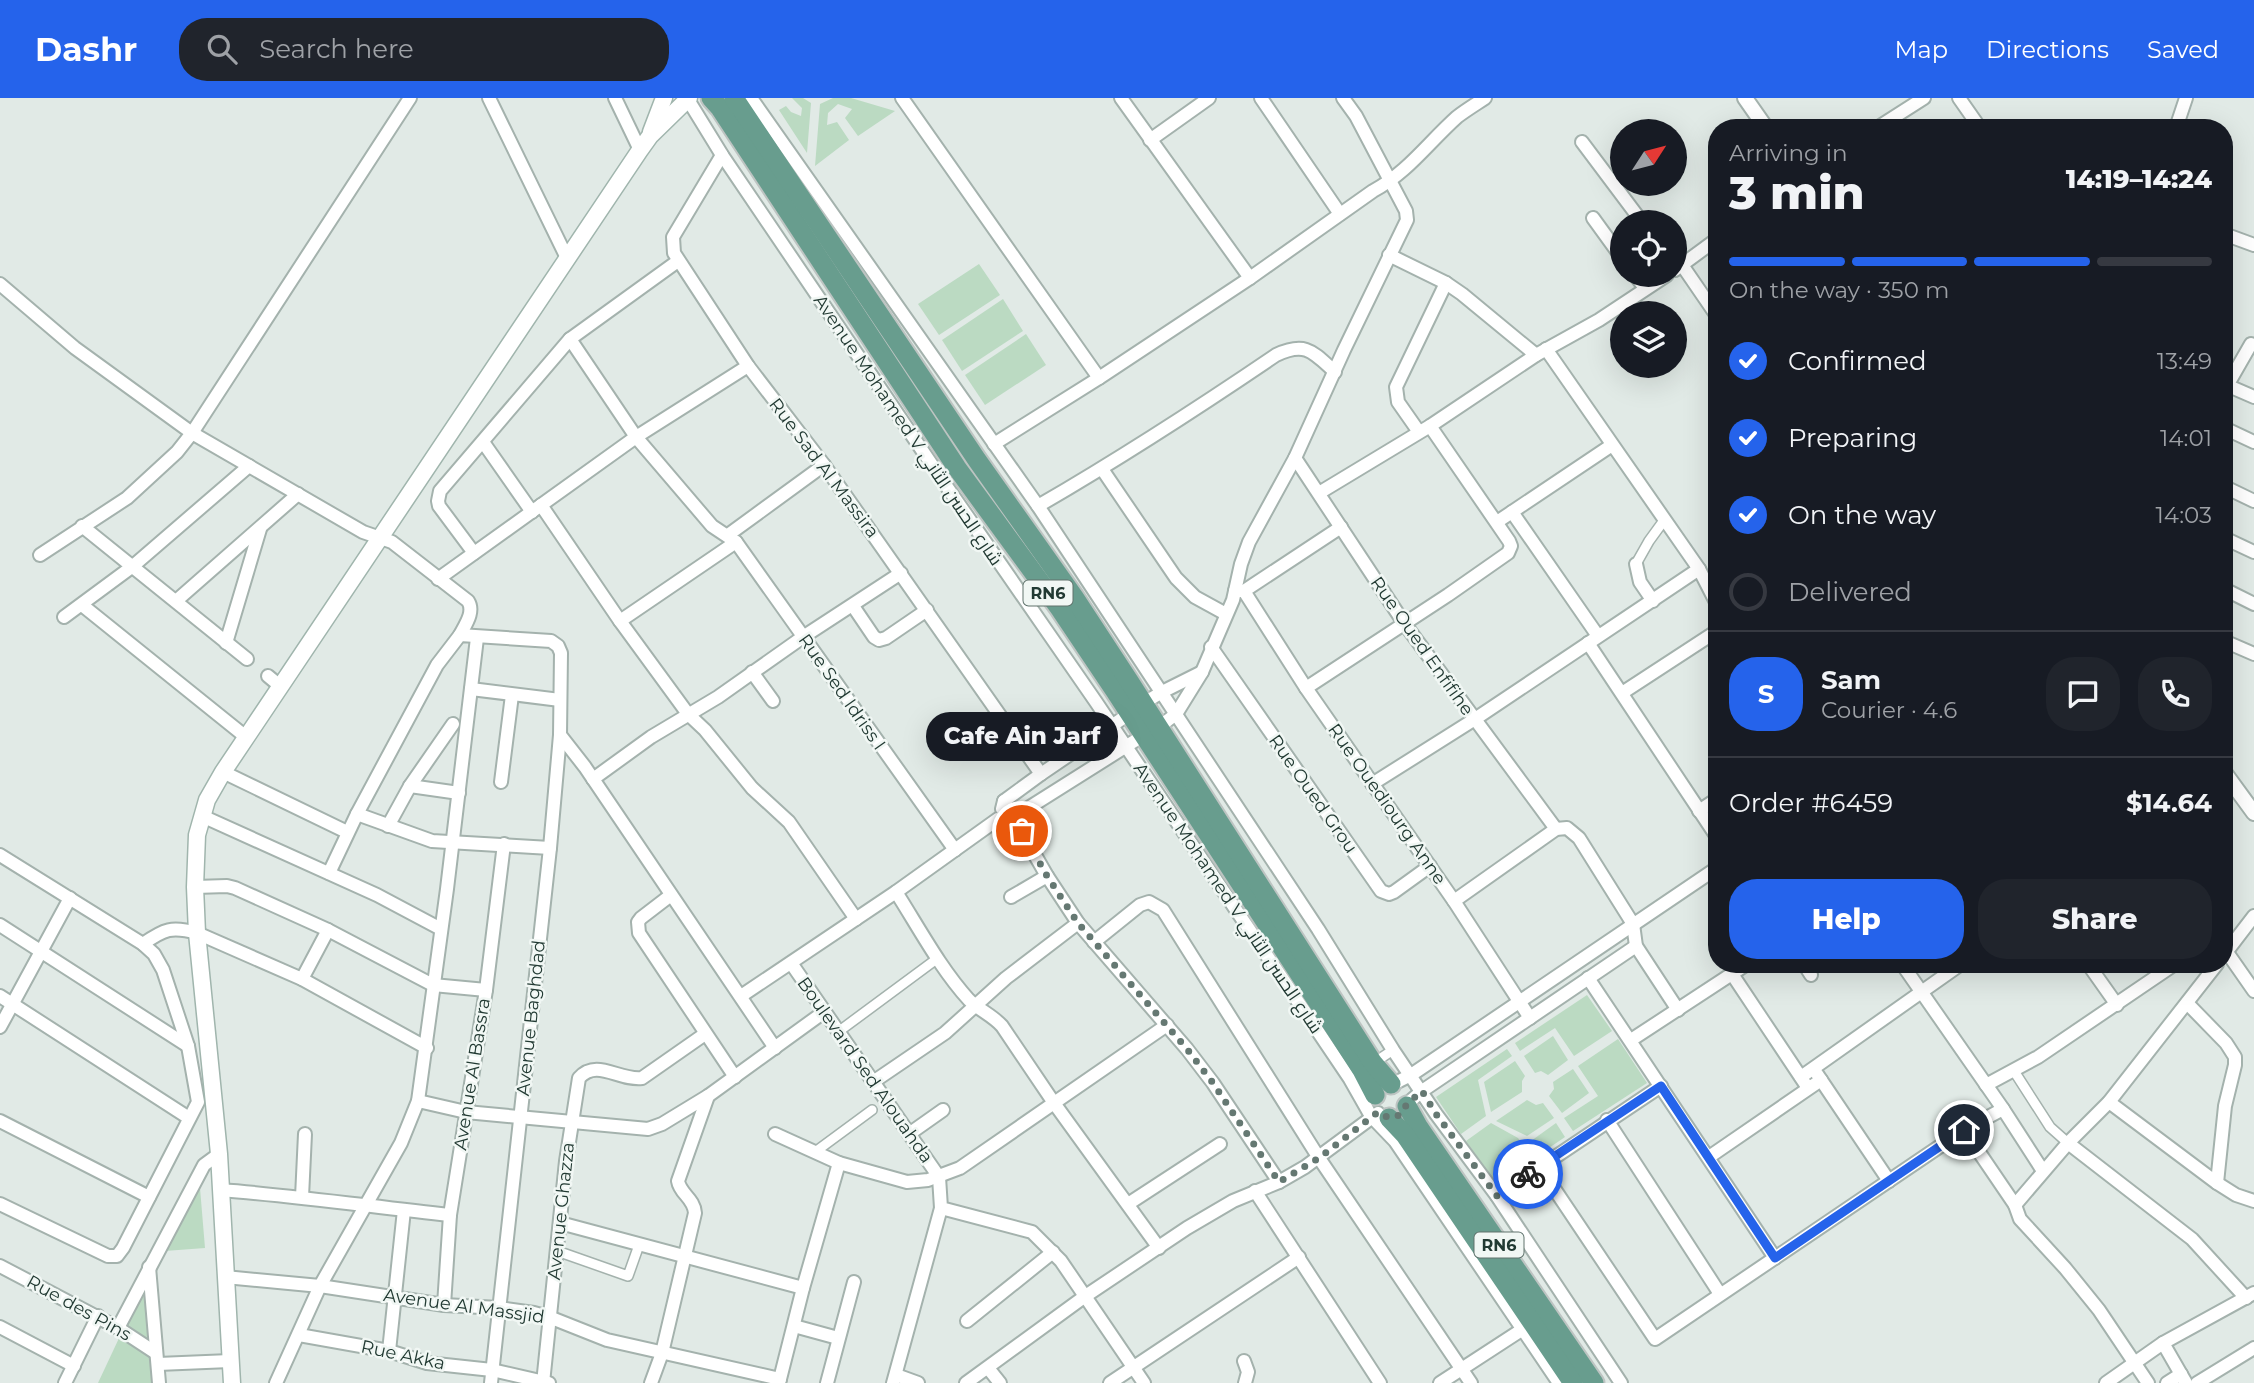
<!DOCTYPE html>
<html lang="en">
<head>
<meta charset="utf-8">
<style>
	body { margin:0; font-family:Montserrat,Cairo,sans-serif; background:#20242c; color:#f1f3f6; height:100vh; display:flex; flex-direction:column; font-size:26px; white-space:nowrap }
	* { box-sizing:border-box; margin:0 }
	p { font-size:23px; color:#9ea1a6 }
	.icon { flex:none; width:38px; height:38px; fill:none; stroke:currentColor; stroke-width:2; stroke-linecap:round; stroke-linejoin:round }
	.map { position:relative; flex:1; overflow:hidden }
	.panel { position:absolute; left:1708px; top:21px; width:525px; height:854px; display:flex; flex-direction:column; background:#171b24; border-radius:28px; box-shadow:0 7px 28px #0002 }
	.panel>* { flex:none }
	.needle { width:46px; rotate:54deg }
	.buttons { position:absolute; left:1610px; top:21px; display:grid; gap:14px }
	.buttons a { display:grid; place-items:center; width:77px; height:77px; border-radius:50%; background:#171b24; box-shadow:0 7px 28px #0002; font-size:35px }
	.pin { position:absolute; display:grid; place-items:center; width:60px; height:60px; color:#fff; margin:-30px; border:4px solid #fff; border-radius:50%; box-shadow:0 2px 7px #0007 }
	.courier { position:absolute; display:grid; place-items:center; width:70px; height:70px; margin:-35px; border:5px solid #2563eb; border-radius:50%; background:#fff; color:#222; box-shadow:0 2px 9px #0007 }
	.bubble { position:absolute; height:49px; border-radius:24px; background:#171b24; box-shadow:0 7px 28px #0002; font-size:23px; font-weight:800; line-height:49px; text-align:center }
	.head em { font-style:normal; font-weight:800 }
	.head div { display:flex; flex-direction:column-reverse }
	.head { display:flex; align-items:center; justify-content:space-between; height:119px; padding:0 21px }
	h1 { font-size:46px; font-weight:800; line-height:52px }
	.bar { display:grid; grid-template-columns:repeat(4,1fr); gap:10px 7px; align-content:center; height:84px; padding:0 21px }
	.bar i { height:9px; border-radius:5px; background:#363941 }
	.bar .on { background:#2563eb }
	.bar p { grid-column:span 4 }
	.line { display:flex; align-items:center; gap:18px; padding:0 21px; border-top:2px solid #363941 }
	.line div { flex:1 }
	.round { display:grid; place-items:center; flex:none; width:74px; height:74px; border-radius:28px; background:#20242c }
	ol { padding:0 21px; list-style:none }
	li { display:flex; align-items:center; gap:21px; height:77px }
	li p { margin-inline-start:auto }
	li .icon { padding:7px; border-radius:50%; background:#2563eb; color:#fff; stroke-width:4 }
	li:last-child { color:#9ea1a6 }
	li i { width:38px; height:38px; border:4px solid #363941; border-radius:50% }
	.primary-button { display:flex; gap:14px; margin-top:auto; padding:14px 21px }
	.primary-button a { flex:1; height:80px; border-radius:28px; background:#2563eb; color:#fff; font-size:28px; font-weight:800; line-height:80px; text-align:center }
	.primary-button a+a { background:#20242c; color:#f1f3f6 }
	header { display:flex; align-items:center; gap:42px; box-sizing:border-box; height:98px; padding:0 35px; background:#2563eb; color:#fff }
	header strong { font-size:33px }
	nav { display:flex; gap:38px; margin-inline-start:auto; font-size:24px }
	.search { width:490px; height:63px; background:#20242c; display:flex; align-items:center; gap:18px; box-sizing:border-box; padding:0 24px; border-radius:28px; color:#9ea1a6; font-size:26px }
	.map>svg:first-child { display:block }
</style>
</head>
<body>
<header>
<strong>Dashr</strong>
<div class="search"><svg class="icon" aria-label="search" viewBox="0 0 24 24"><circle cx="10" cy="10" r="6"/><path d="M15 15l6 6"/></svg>Search here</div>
<nav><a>Map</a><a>Directions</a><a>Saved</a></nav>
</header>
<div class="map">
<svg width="2254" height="1285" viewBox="0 0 2254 1285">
	<rect width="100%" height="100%" fill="#e1eae6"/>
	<g fill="#bbdac2">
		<path d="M 792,0 L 803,0 L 811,5 L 807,55 L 779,12 L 786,8 L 791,14 L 801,18 L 802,10 Z"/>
		<path d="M 833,0 L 851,0 L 895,13 L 858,38 L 845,20 L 852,11 L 838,6 L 828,15 L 827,27 L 837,24 L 849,42 L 815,68 L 820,6 Z"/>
		<path d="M 979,166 L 1000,197 L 939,237 L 918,206 Z"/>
		<path d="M 1003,201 L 1023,233 L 962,273 L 942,242 Z"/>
		<path d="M 1026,236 L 1046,267 L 985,307 L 965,277 Z"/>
		<path d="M 1587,897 L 1612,933 L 1574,958 L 1555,930 L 1520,953 L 1515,945 Z"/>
		<path d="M 1553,938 L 1568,962 L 1548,977 L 1541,973 L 1535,975 L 1524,958 Z"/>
		<path d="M 1618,941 L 1647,985 L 1573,1033 L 1564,1020 L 1598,998 L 1578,968 Z"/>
		<path d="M 1507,951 L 1512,958 L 1478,982 L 1486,1018 L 1461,1036 L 1436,999 Z"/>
		<path d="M 1515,963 L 1525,978 L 1522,983 L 1522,994 L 1491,1014 L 1484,984 Z"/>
		<path d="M 1573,971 L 1589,995 L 1562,1015 L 1549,998 L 1554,991 L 1553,984 Z"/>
		<path d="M 1527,1002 L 1536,1007 L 1543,1005 L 1554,1020 L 1527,1038 L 1496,1023 Z"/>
		<path d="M 1491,1025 L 1518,1040 L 1524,1048 L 1556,1025 L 1565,1039 L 1496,1086 L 1466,1043 Z"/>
		<path d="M 200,1090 L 205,1150 L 165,1153 Z"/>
		<path d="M 145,1191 L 150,1243 L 125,1226 Z"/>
		<path d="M 120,1238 L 152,1259 L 154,1285 L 98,1285 Z"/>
	</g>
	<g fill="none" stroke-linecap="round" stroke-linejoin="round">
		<defs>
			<g id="pedestrian">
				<path d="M 1636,466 L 1649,443 L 1665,421"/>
				<path d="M 838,934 L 938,860"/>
				<path d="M 1372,966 L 1393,952"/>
				<path d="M 2014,973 L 2050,1029 L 2068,1045"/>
				<path d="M 815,1054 L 872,1012"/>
				<path d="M 557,1153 L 628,1178 L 639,1147"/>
			</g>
			<g id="minor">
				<path d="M 489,0 L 567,160"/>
				<path d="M 615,0 L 640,52"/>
				<path d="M 687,0 L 722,57 L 945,386 L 1096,604 L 1350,981 L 1371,1018 L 1395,1043 L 1559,1285"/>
				<path d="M 751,0 L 1038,408 L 1318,831 L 1393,952 L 1436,1016 L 1497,1098 L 1621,1285"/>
				<path d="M 902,0 L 1099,280"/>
				<path d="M 1121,0 L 1250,180"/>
				<path d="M 1261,0 L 1340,116"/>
				<path d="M 1959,0 L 1980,30"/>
				<path d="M 1877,30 L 1924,0"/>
				<path d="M 2176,30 L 2186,0"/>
				<path d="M 1150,42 L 1209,0"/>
				<path d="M 1582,44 L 1642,124"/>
				<path d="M 722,57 L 673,139 L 674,155 L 748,268 L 824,367 L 1041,676"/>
				<path d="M 1593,120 L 1622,160"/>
				<path d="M 2224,136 L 2254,147"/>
				<path d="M 1389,157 L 1446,185 L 1462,196 L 1536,257"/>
				<path d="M 1682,167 L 1717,218"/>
				<path d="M 1675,172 L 1717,141"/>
				<path d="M 1635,177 L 1645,190"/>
				<path d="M 0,186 L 75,250 L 192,335 L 363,434 L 392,444 L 468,503 C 475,514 465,527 460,537"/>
				<path d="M 570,241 L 636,339 L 712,428 L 736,444 L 955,752"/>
				<path d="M 1546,251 L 1699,471 L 1717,506"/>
				<path d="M 2224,286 L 2254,299"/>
				<path d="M 2224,293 L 2251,246"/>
				<path d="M 2224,330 L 2254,344"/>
				<path d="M 1419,334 L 1398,304 L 1396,289 L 1446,185"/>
				<path d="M 483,344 L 532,414"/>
				<path d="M 994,346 L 1099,280 L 1250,180 L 1373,93 C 1407,75 1428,45 1457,19 C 1466,12 1476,6 1485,0"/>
				<path d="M 1295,360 L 1404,525 L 1556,731"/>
				<path d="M 1102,371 L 1176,480 L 1195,499 L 1226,516"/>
				<path d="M 2229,391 L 2254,403"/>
				<path d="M 1319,395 L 1430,328 L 1536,257 L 1599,222 L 1667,177"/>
				<path d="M 541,407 L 620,523 L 688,616 L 705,632 L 752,690 L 789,724 L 856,821"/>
				<path d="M 1038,408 C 1119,361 1198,310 1276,257 C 1306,243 1313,254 1335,274"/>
				<path d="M 1512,414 L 1598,538"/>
				<path d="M 1497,424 L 1612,347"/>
				<path d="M 82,428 L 247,561"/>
				<path d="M 728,437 L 824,367"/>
				<path d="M 2224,440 L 2254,454"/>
				<path d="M 474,455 L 439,408 L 438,403 L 440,393 L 570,241 L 678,163"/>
				<path d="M 40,457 L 127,400 L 177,354 L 192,335 L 410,0"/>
				<path d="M 1636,466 L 1640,484 L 1653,503"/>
				<path d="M 438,481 L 636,339 L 748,268"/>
				<path d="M 2224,491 L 2254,506"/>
				<path d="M 1235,493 L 1244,493 L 1341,429"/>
				<path d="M 1244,493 L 1306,590 L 1454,803 L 1530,920"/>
				<path d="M 176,503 L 298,396"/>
				<path d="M 82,507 L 246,639"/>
				<path d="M 853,508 L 874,539 L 879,542 L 886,540 L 927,512"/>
				<path d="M 64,519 L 133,468 L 249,368"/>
				<path d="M 620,523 L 736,444"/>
				<path d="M 2224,543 L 2254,556"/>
				<path d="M 226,545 L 260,431"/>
				<path d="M 1588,545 L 1717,739"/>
				<path d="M 1211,549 L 1381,793 L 1389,796 L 1394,794 L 1430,768"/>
				<path d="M 752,574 L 773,603"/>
				<path d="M 268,578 L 280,588"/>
				<path d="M 1306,590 L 1448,497 L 1508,455 L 1511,448 L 1509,443 L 1430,328"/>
				<path d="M 471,591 L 560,602"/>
				<path d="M 1622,595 L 1717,533"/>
				<path d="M 1144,605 L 1162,594 L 1202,574"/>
				<path d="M 1159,629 L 1176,616 L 1202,574 L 1233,502 L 1241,466 L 1249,444 L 1295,360 L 1344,252 L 1407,122 L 1406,113 L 1356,18 L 1343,0"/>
				<path d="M 560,637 L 585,669 L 775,950"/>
				<path d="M 223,674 L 347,734"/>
				<path d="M 593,681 L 651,639 L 718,599 L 803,539 L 901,475"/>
				<path d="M 501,684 L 512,597"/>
				<path d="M 1372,686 L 1475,621 L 1699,471"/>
				<path d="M 410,688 L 459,695"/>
				<path d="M 1004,703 L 1047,778 L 1078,825 L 1187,951 L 1213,985 L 1279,1084"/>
				<path d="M 1002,711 L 1004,703 L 1041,676 L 1129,616"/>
				<path d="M 1699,713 L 1717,701"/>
				<path d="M 357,716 L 437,567 L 460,537 L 551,543 L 558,548 L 561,555 L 560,637 L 550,750 L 491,1285"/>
				<path d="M 202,718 L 377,797 L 441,831"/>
				<path d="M 388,728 L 410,688 L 453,626"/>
				<path d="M 0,757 L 143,846 L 154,856 L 163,872 L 188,948 L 198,1004 L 123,1150 L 117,1158 L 108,1158 L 0,1106"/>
				<path d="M 329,775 L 357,716 L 432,743 L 550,750"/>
				<path d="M 195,789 L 227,788 L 235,790 L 328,832 L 433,887 L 486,892"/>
				<path d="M 896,794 C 919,830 940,870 969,902 C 979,912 992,917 1002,928 L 1054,1005 L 1159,1150"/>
				<path d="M 671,797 L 641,820 L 638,824 L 639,835 L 735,979"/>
				<path d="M 1011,799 L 1047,778"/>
				<path d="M 1454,803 L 1556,731 L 1567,730 L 1579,740 L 1633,826 L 1636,848 L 1678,912"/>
				<path d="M 0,827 L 188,948"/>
				<path d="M 1094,844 L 1140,807 L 1149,804 L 1163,812 L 1319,1060 L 1471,1285"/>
				<path d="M 143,846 C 164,831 172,828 197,835 L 302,881 L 427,950"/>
				<path d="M 2224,850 L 2254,893"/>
				<path d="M 2224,857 L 2254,818"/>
				<path d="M 791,865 L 939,1079 L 941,1110 L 1032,1134 L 1061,1163 L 1144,1285"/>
				<path d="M 1804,866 L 1811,877"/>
				<path d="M 1902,866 L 2003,1011 L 2043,1073"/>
				<path d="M 2088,866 L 2117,907"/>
				<path d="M 1732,876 L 1808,990"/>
				<path d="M 1588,880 L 1775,1160"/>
				<path d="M 302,881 L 328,832"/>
				<path d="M 0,898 L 189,1020"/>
				<path d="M 741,898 L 896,794 L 998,721 L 1014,719 L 1144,637"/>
				<path d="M 2187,905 L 2226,945 L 2235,959 L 2235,967 L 2225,1008 L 2217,1085"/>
				<path d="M 0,929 L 70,800"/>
				<path d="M 1631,942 L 1747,866"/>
				<path d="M 1817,976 L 1889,1083"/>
				<path d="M 1801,979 L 1961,866"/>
				<path d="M 873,984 L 945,935 L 1006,880 L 1078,825"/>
				<path d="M 1393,986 L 1411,977 L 1717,770"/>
				<path d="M 1986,987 L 2038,959 L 2175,866"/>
				<path d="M 418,1003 L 466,1014 L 648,1031 L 662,1026 L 708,998 L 824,914"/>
				<path d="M 2109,1004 L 2217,1085 L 2236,1097 L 2254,1103"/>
				<path d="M 1407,1006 L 1422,993 L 1636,848"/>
				<path d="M 1607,1022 L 1720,1196"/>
				<path d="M 0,1023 L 149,1099"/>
				<path d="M 1964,1032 L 2015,1107 L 2020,1121 L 2065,1170 L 2099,1212 L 2148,1285"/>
				<path d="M 775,1036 L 839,1065 L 907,1084 L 928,1082 L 960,1070 L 1167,927"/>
				<path d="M 909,1036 L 943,1012"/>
				<path d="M 2068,1045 L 2192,1141 L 2246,1200"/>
				<path d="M 1709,1059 L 1821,982"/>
				<path d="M 1539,1068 L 1655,1241 L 1964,1032 L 2003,1011"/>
				<path d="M 221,1092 C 298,1098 374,1109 450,1117"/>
				<path d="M 1255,1093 L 1380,1285"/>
				<path d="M 1497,1098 L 1661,988"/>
				<path d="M 302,1099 L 305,1036"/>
				<path d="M 1128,1106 L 1220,1046"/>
				<path d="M 2015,1107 L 2068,1045 L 2109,1004 L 2217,866"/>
				<path d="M 560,1125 L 803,1190"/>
				<path d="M 0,1168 L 118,1230 L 156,1255"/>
				<path d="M 149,1169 L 159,1285"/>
				<path d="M 225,1179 L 320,1188 L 444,1207 L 499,1210 L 534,1215 L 549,1219 L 607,1242 L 780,1281"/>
				<path d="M 444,1207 L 450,1117 L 486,892 L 504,746"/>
				<path d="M 967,1223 L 1053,1154"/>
				<path d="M 794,1228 L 838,1240"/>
				<path d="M 0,1229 L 74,1268"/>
				<path d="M 118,1230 L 204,1067 L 219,1056"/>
				<path d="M 299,1237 L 389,1253 L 427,1265 L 492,1272 L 549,1285"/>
				<path d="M 2163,1245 L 2186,1285"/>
				<path d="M 389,1253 L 404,1112"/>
				<path d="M 1244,1263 L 1248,1274 L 1245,1285"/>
				<path d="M 158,1266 L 230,1263"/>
				<path d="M 988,1270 L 1000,1285"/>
				<path d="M 896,1277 L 918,1285"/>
				<path d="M 65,1285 L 98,1218"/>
				<path d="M 276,1285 L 320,1188 L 401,1045 L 418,1003 L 447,791 L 477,540"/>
				<path d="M 543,1285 L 566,1063 L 579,980 C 597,960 619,983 642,980 L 705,936"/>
				<path d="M 651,1285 L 662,1255 L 695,1115 C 694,1100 680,1096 678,1083 L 708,998"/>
				<path d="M 779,1285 L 803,1190 L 839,1065"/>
				<path d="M 827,1285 L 854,1184"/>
				<path d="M 893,1285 L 941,1110"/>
				<path d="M 966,1285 L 1084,1199 L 1187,1130 L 1233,1103 L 1279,1084 L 1305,1069 L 1378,1015"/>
				<path d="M 1110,1285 L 1299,1159"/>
				<path d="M 1440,1285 L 1523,1231"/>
				<path d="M 2106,1285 L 2163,1245 L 2254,1195"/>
				<path d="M 2167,1285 L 2181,1276"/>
				<path d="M 2197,1285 L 2254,1250"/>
			</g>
			<g id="tertiary">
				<path d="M 1745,0 L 1766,30"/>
				<path d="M 2224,674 L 2254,715"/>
			</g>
			<g id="secondary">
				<path d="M 651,34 L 664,0"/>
				<path d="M 232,1285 L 219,1056 L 197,835 L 195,789 L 197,737 L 207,702 L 223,674 L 640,52 L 650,38 L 689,0"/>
			</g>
			<g id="primary">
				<path d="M 711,0 L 720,10 L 957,370 L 1060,511 L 1115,593 L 1362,972 L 1375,997"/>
				<path d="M 734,0 L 977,362 L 1074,499 L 1129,583 L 1373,965 L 1391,986"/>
				<path d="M 1407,1008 L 1418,1028 L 1594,1285"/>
				<path d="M 1389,1020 L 1405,1037 L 1573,1285"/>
			</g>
		</defs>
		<use href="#pedestrian" stroke="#a4b2ad" stroke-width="12"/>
		<use href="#minor" stroke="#a4b2ad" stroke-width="16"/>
		<use href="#tertiary" stroke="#a4b2ad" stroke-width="18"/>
		<use href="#secondary" stroke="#a0b5ad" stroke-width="19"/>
		<use href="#primary" stroke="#bdc4c2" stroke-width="23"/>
		<use href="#pedestrian" stroke="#fff" stroke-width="9"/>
		<use href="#minor" stroke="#fff" stroke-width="12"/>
		<use href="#tertiary" stroke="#fff" stroke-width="14"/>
		<use href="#secondary" stroke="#fff" stroke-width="16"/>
		<use href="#primary" stroke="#689d8e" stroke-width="19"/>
	</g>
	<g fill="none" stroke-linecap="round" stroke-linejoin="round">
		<path stroke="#657872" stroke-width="7" stroke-dasharray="0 12.6" d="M 1022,733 L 1047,778 L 1078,825 L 1187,951 L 1213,985 L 1279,1084 L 1319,1060 L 1378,1014 L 1389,1020 L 1400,1017 L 1407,1006 L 1422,993 L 1436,1016 L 1497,1098 L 1528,1076"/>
		<path stroke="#2563eb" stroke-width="9" d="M 1528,1076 L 1661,988 L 1775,1160 L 1964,1032"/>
	</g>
	<g text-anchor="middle" stroke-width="5" stroke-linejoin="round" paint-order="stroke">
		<g fill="#f1f7f4" stroke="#60736d" stroke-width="2">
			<rect x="1023.5" y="482.5" width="49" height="25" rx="5"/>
			<rect x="1474.5" y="1134.5" width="49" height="25" rx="5"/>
		</g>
		<g font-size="16" font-weight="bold" fill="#223a33">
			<text x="1048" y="501">RN6</text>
			<text x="1499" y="1153">RN6</text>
		</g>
		<g font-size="18" fill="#223a33" stroke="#f1f7f4">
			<text transform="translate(908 332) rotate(56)" y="6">Avenue Mohamed V شارع الحسن الثاني</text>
			<text transform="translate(824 370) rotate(53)" y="6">Rue Sad Al Massira</text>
			<text transform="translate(1422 548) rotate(55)" y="6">Rue Oued Enfifihe</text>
			<text transform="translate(842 594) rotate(55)" y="6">Rue Sed Idriss I</text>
			<text transform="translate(1313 696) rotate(55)" y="6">Rue Oued Grou</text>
			<text transform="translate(1387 706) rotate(55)" y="6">Rue Ouediourg Anne</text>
			<text transform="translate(1228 800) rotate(56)" y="6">Avenue Mohamed V شارع الحسن الثاني</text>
			<text transform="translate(531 920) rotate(-84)" y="6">Avenue Baghdad</text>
			<text transform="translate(865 972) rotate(55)" y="6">Boulevard Sed Alouahda</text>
			<text transform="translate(472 976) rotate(-81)" y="6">Avenue Al Bassra</text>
			<text transform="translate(561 1113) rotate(-84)" y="6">Avenue Ghazza</text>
			<text transform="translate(464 1208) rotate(8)" y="6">Avenue Al Massjid</text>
			<text transform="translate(79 1210) rotate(29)" y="6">Rue des Pins</text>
			<text transform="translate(403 1257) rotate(12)" y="6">Rue Akka</text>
		</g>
	</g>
</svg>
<div class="buttons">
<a><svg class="needle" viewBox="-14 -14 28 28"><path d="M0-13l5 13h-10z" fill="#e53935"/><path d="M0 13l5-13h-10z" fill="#9ea1a6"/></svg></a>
<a><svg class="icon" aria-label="locate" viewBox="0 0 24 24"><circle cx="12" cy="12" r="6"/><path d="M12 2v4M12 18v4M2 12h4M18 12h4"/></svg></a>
<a><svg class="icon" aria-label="layers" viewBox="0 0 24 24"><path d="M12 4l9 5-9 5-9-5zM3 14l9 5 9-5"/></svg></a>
</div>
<div class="pin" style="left:1022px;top:733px;background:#ea580c"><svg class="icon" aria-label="bag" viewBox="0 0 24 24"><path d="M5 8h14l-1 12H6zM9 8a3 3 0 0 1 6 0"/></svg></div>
<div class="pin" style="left:1964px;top:1032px;background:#1f2937"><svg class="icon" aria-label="home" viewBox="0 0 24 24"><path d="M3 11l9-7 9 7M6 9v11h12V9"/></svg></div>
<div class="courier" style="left:1528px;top:1076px"><svg class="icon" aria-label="bike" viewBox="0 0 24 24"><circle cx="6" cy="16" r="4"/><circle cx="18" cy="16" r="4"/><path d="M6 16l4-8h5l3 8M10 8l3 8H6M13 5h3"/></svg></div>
<div class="bubble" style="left:926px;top:614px;width:192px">Cafe Ain Jarf</div>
<section class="panel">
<div class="head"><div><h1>3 min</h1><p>Arriving in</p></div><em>14:19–14:24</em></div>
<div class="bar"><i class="on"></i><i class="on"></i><i class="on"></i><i></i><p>On the way · 350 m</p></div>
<ol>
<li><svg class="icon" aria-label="check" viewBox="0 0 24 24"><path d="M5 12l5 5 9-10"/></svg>Confirmed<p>13:49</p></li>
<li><svg class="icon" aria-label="check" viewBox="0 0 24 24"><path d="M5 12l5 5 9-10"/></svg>Preparing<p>14:01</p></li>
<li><svg class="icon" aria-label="check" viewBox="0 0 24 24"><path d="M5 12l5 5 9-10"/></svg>On the way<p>14:03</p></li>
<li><i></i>Delivered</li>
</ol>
<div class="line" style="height:126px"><b class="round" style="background:#2563eb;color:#fff">S</b><div><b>Sam</b><p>Courier · 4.6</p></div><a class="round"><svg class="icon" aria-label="chat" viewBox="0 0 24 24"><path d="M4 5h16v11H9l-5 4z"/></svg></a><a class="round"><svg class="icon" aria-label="phone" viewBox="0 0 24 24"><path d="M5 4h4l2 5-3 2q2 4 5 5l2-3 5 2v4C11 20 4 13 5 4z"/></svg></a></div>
<div class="line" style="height:91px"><div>Order #6459</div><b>$14.64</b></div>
<div class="primary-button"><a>Help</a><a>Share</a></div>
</section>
</div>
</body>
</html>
